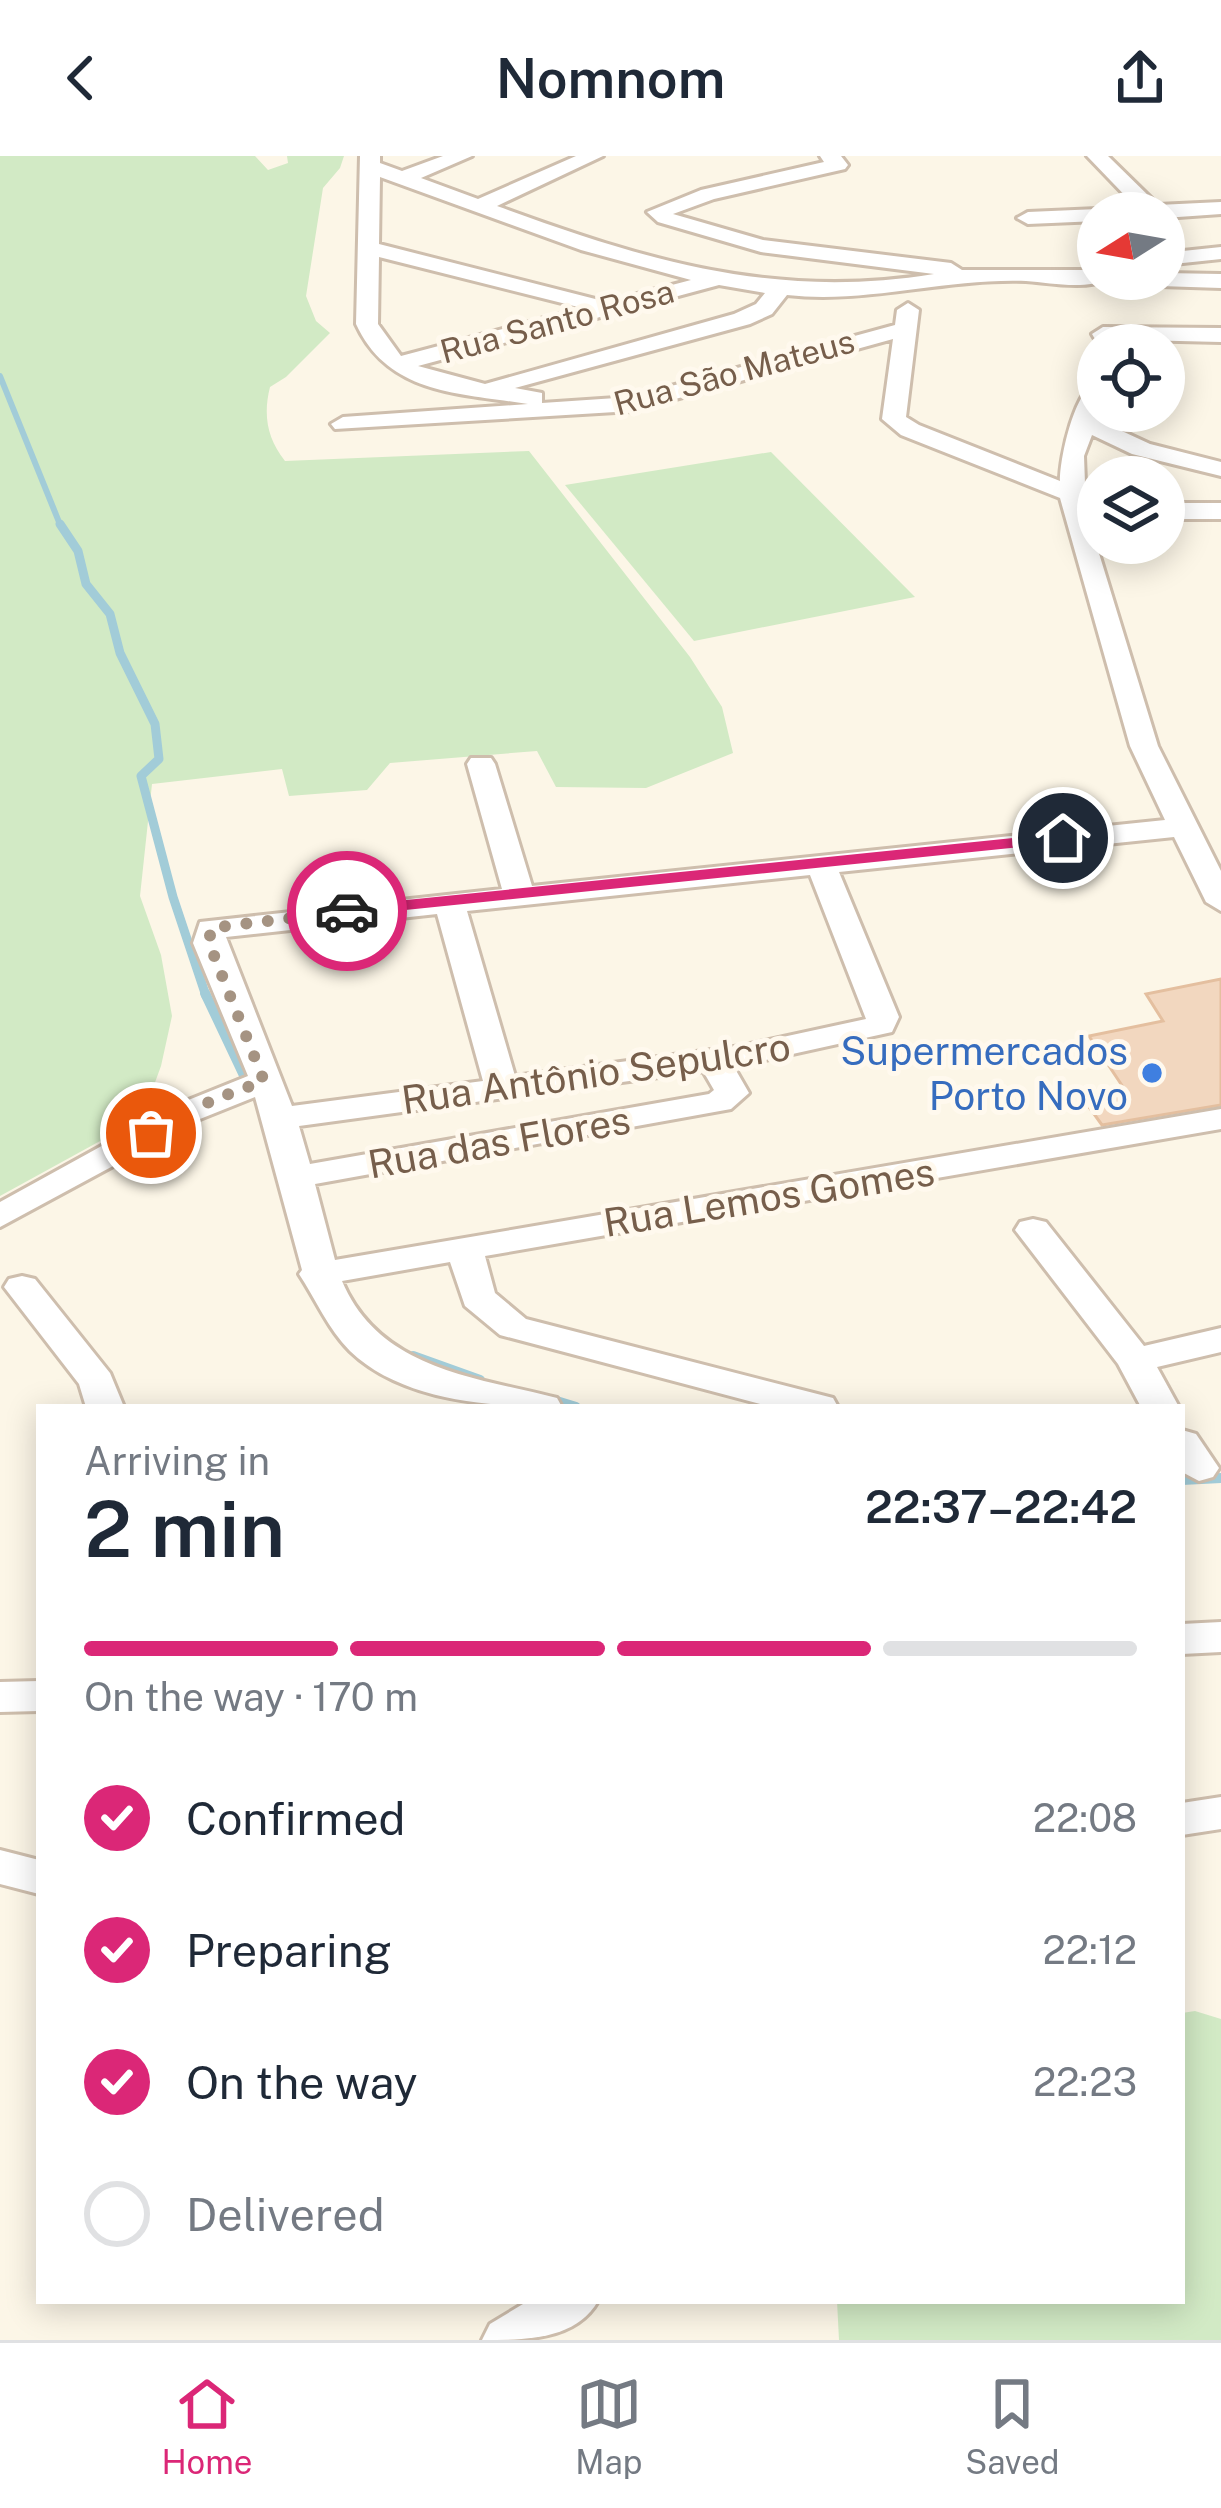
<!DOCTYPE html>
<html lang="en">
<head>
<meta charset="utf-8">
<style>
	body { margin:0; font-family:"Public Sans",sans-serif; background:#f2f2f3; color:#1f2937; height:100vh; display:flex; flex-direction:column; font-size:45px; white-space:nowrap }
	* { box-sizing:border-box; margin:0 }
	p { font-size:39px; color:#747a83 }
	.icon { flex:none; width:66px; height:66px; fill:none; stroke:currentColor; stroke-width:2; stroke-linecap:round; stroke-linejoin:round }
	.map { position:relative; flex:1; overflow:hidden }
	.panel { position:absolute; left:36px; top:1248px; width:1149px; height:900px; display:flex; flex-direction:column; background:#fff; border-radius:0px; box-shadow:0 6px 30px #0003 }
	.panel>* { flex:none }
	.needle { width:78px; rotate:259deg }
	.controls { position:absolute; left:1077px; top:36px; display:grid; gap:24px }
	.controls a { display:grid; place-items:center; width:108px; height:108px; border-radius:50%; background:#fff; box-shadow:0 6px 30px #0003; font-size:60px }
	.pin { position:absolute; display:grid; place-items:center; width:102px; height:102px; color:#fff; margin:-51px; border:6px solid #fff; border-radius:50%; box-shadow:0 3px 12px #0007 }
	.courier { position:absolute; display:grid; place-items:center; width:120px; height:120px; margin:-60px; border:9px solid #db2777; border-radius:50%; background:#fff; color:#222; box-shadow:0 3px 15px #0007 }
	.head em { font-style:normal; font-weight:600 }
	.head div { display:flex; flex-direction:column-reverse }
	.head { display:flex; align-items:center; justify-content:space-between; height:204px; padding:0 48px }
	h1 { font-size:78px; font-weight:600; line-height:90px }
	.bar { display:grid; grid-template-columns:repeat(4,1fr); gap:18px 12px; align-content:center; height:144px; padding:0 48px }
	.bar i { height:15px; border-radius:9px; background:#e0e1e3 }
	.bar .selected { background:#db2777 }
	.bar p { grid-column:span 4 }
	ol { padding:0 48px; list-style:none }
	li { display:flex; align-items:center; gap:36px; height:132px }
	li p { margin-inline-start:auto }
	li .icon { padding:12px; border-radius:50%; background:#db2777; color:#fff; stroke-width:4 }
	li:last-child { color:#747a83 }
	li i { width:66px; height:66px; border:6px solid #e0e1e3; border-radius:50% }
	header { display:flex; justify-content:space-between; align-items:center; height:156px; padding:0 48px; background:#fff; font-size:54px; font-weight:600 }
	.menu { display:flex; justify-content:space-around; align-items:center; height:168px; border-top:3px solid #e0e1e3; background:#fff; font-size:33px; color:#747a83 }
	.menu a { display:grid; justify-items:center; gap:6px }
	.menu .selected { color:#db2777 }
	.map>svg:first-child { display:block }
</style>
</head>
<body>
<header><svg class="icon" aria-label="back" viewBox="0 0 24 24"><path d="M15 5l-7 7 7 7"/></svg>Nomnom<svg class="icon" aria-label="share" viewBox="0 0 24 24"><path d="M12 15V3M7 8l5-5 5 5M5 13v7h14v-7"/></svg></header>
<div class="map">
<svg width="1221" height="2184" viewBox="0 0 1221 2184">
	<rect width="100%" height="100%" fill="#fcf6e7"/>
	<g fill="#d2eac5">
		<path d="M 0,0 L 255,0 L 268,14 L 288,7 L 287,0 L 344,0 L 340,12 L 323,32 L 306,140 L 316,165 L 330,177 L 286,221 L 270,231 C 263,259 267,282 285,305 L 529,295 L 690,501 L 722,551 L 733,597 L 646,632 L 556,631 L 537,595 L 390,607 L 367,634 L 289,640 L 282,613 L 152,628 L 140,740 L 161,799 L 172,860 L 161,910 L 142,962 L 0,1040 Z"/>
		<path d="M 771,296 L 915,441 L 694,485 L 565,329 Z"/>
		<path d="M 1195,1855 L 1221,1863 L 1221,2184 L 839,2184 L 837,2145 L 1182,2145 L 1182,1857 Z"/>
	</g>
	<g fill="none" stroke-linecap="round" stroke-linejoin="round">
		<path stroke="#a2ccd8" stroke-width="6" d="M 0,220 L 61,371"/>
		<path stroke="#a2ccd8" stroke-width="9" d="M 60,368 L 78,395 L 86,428 L 110,458 L 120,497 L 155,568 L 159,603 L 141,620 L 173,741 L 206,840"/>
		<g stroke="#a2ccd8" stroke-width="10">
			<path d="M 205,837 L 250,932"/>
			<path d="M 413,1200 L 480,1224"/>
			<path d="M 550,1243 L 576,1251"/>
			<path d="M 1182,1324 L 1221,1322"/>
		</g>
	</g>
	<path fill="#f2d7bf" stroke="#e4bf9f" stroke-width="3" d="M 1221,823 L 1221,949 L 1102,969 L 1081,940 L 1123,931 L 1089,880 L 1163,865 L 1146,838 Z"/>
	<g fill="none" stroke-linecap="round" stroke-linejoin="round">
		<defs>
			<g id="minor">
				<path d="M 360,0 L 380,0 L 380,7 L 402,15 L 443,0 L 472,0 L 421,22 L 478,43 L 576,0 L 603,0 L 497,50 C 645,104 774,144 934,118 L 761,96 L 658,66 L 647,56 L 701,34 L 824,6 L 820,0 L 841,0 L 848,9 L 845,13 L 714,43 L 673,58 L 763,84 L 951,107 L 962,114 L 1098,114 L 1098,123 L 1108,123 C 1086,134 1051,127 1026,125 C 945,122 868,148 787,139 L 772,158 L 750,168 L 515,232 L 542,237 L 542,247 L 631,241 L 895,169 L 897,154 L 908,147 L 919,154 L 906,261 L 919,269 L 1060,325 C 1060,300 1075,233 1098,224 L 1098,264 L 1150,288 L 1221,306 L 1221,320 L 1132,298 L 1092,279 L 1084,300 L 1086,355 L 1158,590 L 1221,715 L 1221,755 L 1206,746 L 1174,681 L 839,716 L 899,861 L 892,876 L 734,911 L 749,937 L 731,953 L 315,1028 L 335,1104 L 1221,953 L 1221,973 L 485,1100 L 495,1137 L 526,1163 L 833,1242 L 838,1251 L 772,1251 L 500,1179 L 465,1150 L 450,1106 L 342,1125 C 379,1213 474,1221 557,1242 L 562,1251 C 494,1251 403,1246 350,1195 C 328,1173 315,1142 299,1118 L 302,1114 L 255,941 L 200,963 L 0,1071 L 0,1046 L 176,949 L 248,920 L 193,787 L 200,766 L 502,733 L 467,608 L 471,602 L 491,602 L 495,608 L 532,730 L 1165,664 L 1130,590 L 1060,342 L 901,279 L 882,263 L 893,183 L 632,255 L 335,273 L 331,268 L 343,261 L 528,248 C 458,237 388,238 356,168 ZM 380,21 L 581,94 L 691,124 L 607,146 L 379,88 ZM 379,101 L 582,152 L 401,200 L 378,168 ZM 719,129 L 765,137 L 756,148 L 734,158 L 485,228 L 418,210 ZM 810,719 L 866,863 L 741,890 L 515,920 L 467,755 ZM 437,758 L 483,925 L 292,950 L 226,781 ZM 703,915 L 714,934 L 709,938 L 310,1008 L 299,970 Z"/>
				<path d="M 1087,0 L 1108,0 L 1158,49 L 1221,46 L 1221,58 L 1164,62 L 1164,57 L 1123,57 L 1136,51 Z"/>
				<path d="M 1098,53 L 1107,57 L 1098,57 L 1098,65 L 1028,68 L 1017,62 L 1028,56 Z"/>
				<path d="M 1221,91 L 1221,103 L 1164,109 L 1164,97 Z"/>
				<path d="M 1164,117 L 1221,118 L 1221,132 L 1160,130 L 1149,123 L 1164,123 Z"/>
				<path d="M 1103,171 L 1221,172 L 1221,186 L 1095,183 L 1092,178 Z"/>
				<rect x="1164" y="347" width="57" height="16"/>
				<path d="M 1033,1063 L 1046,1066 L 1144,1190 L 1221,1172 L 1221,1196 L 1157,1211 L 1179,1251 L 1141,1251 L 1118,1208 L 1015,1074 L 1020,1066 Z"/>
				<path d="M 22,1120 L 35,1123 L 110,1217 L 124,1251 L 86,1251 L 79,1228 L 4,1131 L 9,1123 Z"/>
				<path d="M 1182,1274 L 1196,1278 L 1219,1312 L 1213,1321 L 1199,1325 L 1182,1316 Z"/>
				<path d="M 1221,1466 L 1221,1496 L 1182,1498 L 1182,1468 Z"/>
				<path d="M 39,1525 L 39,1555 L 0,1556 L 0,1526 Z"/>
				<path d="M 1221,1641 L 1221,1673 L 1182,1679 L 1182,1647 Z"/>
				<path d="M 0,1694 L 39,1704 L 39,1738 L 0,1728 Z"/>
				<path d="M 528,2145 L 598,2145 C 576,2184 525,2184 482,2184 L 490,2168 Z"/>
			</g>
		</defs>
		<use href="#minor" stroke="#cebead" stroke-width="6"/>
		<use href="#minor" fill="#fff" fill-rule="evenodd"/>
	</g>
	<path fill="#db2777" d="M 1063,677 L 1069,679 L 1069,686 L 347,760 L 338,755 L 347,750 Z"/>
	<g fill="none" stroke-linecap="round" stroke-linejoin="round">
		<path stroke="#a59382" stroke-width="12" stroke-dasharray="0 21.6" d="M 151,977 L 215,943 L 264,925 L 209,787 L 211,772 L 347,755"/>
	</g>
	<circle fill="#3f7fe0" stroke="#fff9ee" stroke-width="4.5" cx="1152" cy="917" r="12"/>
	<g text-anchor="middle" stroke-width="10" stroke-linejoin="round" paint-order="stroke">
		<g font-size="33" fill="#765e4b" stroke="#fff9ee">
			<text transform="translate(557 165) rotate(-15)" y="12">Rua Santo Rosa</text>
			<text transform="translate(734 216) rotate(-15)" y="12">Rua São Mateus</text>
		</g>
		<g font-size="39" fill="#366cbe" stroke="#fff9ee" text-anchor="end">
			<text x="1128" y="909">Supermercados<tspan x="1128" dy="45">Porto Novo</tspan></text>
		</g>
		<g font-size="39" fill="#765e4b" stroke="#fff9ee">
			<text transform="translate(596 917) rotate(-8)" y="14">Rua Antônio Sepulcro</text>
			<text transform="translate(499 986) rotate(-10)" y="14">Rua das Flores</text>
			<text transform="translate(769 1041) rotate(-9)" y="14">Rua Lemos Gomes</text>
		</g>
	</g>
</svg>
<div class="controls">
<a><svg class="needle" viewBox="-14 -14 28 28"><path d="M0-13l5 13h-10z" fill="#e53935"/><path d="M0 13l5-13h-10z" fill="#747a83"/></svg></a>
<a><svg class="icon" aria-label="locate" viewBox="0 0 24 24"><circle cx="12" cy="12" r="6"/><path d="M12 2v4M12 18v4M2 12h4M18 12h4"/></svg></a>
<a><svg class="icon" aria-label="layers" viewBox="0 0 24 24"><path d="M12 4l9 5-9 5-9-5zM3 14l9 5 9-5"/></svg></a>
</div>
<div class="pin" style="left:151px;top:977px;background:#ea580c"><svg class="icon" aria-label="bag" viewBox="0 0 24 24"><path d="M5 8h14l-1 12H6zM9 8a3 3 0 0 1 6 0"/></svg></div>
<div class="pin" style="left:1063px;top:682px;background:#1f2937"><svg class="icon" aria-label="home" viewBox="0 0 24 24"><path d="M3 11l9-7 9 7M6 9v11h12V9"/></svg></div>
<div class="courier" style="left:347px;top:755px"><svg class="icon" aria-label="car" viewBox="0 0 24 24"><path d="M5 17H2v-5l4-1 3-4h7l3 4 3 1v5h-3M9 17h6M6 11h13"/><circle cx="7" cy="17" r="2"/><circle cx="17" cy="17" r="2"/></svg></div>
<section class="panel">
<div class="head"><div><h1>2 min</h1><p>Arriving in</p></div><em>22:37–22:42</em></div>
<div class="bar"><i class="selected"></i><i class="selected"></i><i class="selected"></i><i></i><p>On the way · 170 m</p></div>
<ol>
<li><svg class="icon" aria-label="check" viewBox="0 0 24 24"><path d="M5 12l5 5 9-10"/></svg>Confirmed<p>22:08</p></li>
<li><svg class="icon" aria-label="check" viewBox="0 0 24 24"><path d="M5 12l5 5 9-10"/></svg>Preparing<p>22:12</p></li>
<li><svg class="icon" aria-label="check" viewBox="0 0 24 24"><path d="M5 12l5 5 9-10"/></svg>On the way<p>22:23</p></li>
<li><i></i>Delivered</li>
</ol>
</section>
</div>
<nav class="menu">
<a class="selected"><svg class="icon" aria-label="home" viewBox="0 0 24 24"><path d="M3 11l9-7 9 7M6 9v11h12V9"/></svg>Home</a>
<a><svg class="icon" aria-label="map" viewBox="0 0 24 24"><path d="M3 6l6-2 6 2 6-2v14l-6 2-6-2-6 2zM9 4v14M15 6v14"/></svg>Map</a>
<a><svg class="icon" aria-label="saved" viewBox="0 0 24 24"><path d="M7 4h10v16l-5-4-5 4z"/></svg>Saved</a>
</nav>
</body>
</html>
